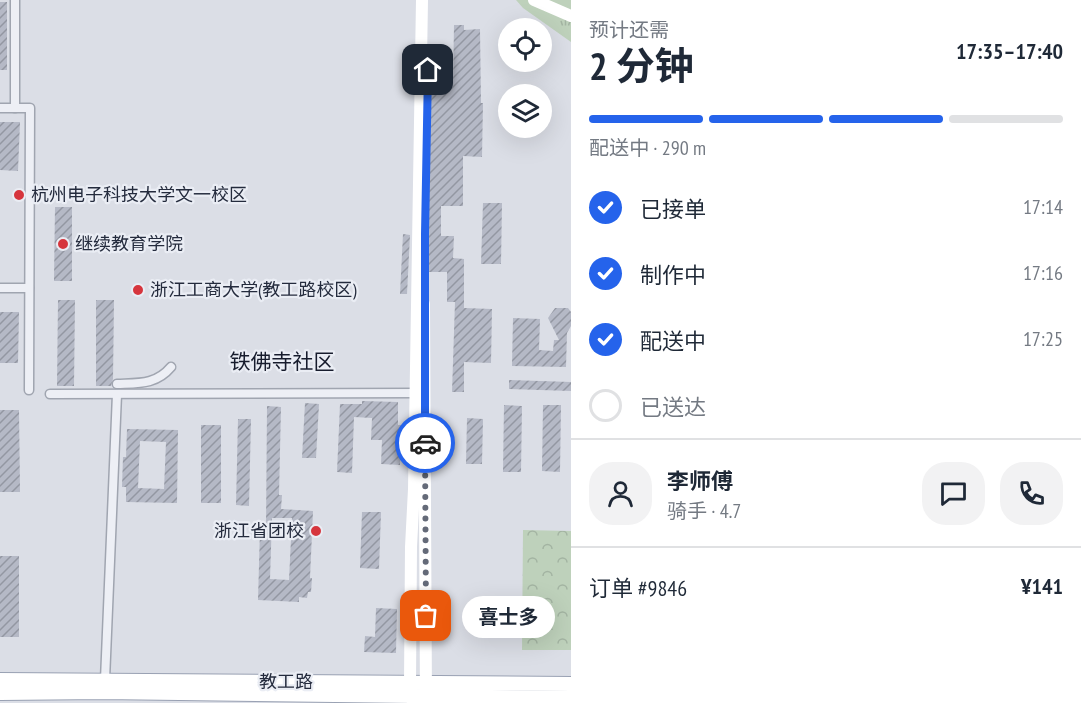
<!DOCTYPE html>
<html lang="zh">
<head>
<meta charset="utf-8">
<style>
	body { margin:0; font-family:"PT Sans Narrow","Noto Sans SC",sans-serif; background:#f2f2f3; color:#1f2937; height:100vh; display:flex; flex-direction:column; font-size:22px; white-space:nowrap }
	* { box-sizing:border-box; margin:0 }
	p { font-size:20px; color:#747a83 }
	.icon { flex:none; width:33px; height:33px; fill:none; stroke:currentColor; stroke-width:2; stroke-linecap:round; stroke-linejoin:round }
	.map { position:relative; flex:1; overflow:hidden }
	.drawer { display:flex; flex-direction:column; background:#fff; width:510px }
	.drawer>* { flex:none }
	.tools { position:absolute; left:498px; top:18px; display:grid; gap:12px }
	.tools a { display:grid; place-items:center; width:54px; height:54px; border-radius:50%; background:#fff; box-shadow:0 6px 24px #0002; font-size:30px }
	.pin { position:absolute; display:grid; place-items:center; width:51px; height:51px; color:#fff; margin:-26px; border-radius:12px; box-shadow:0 3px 9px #0006 }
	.courier { position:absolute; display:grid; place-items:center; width:60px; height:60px; margin:-30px; border:4px solid #2563eb; border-radius:50%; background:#fff; color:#222; box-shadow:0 2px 8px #0007 }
	.bubble { position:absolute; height:42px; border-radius:21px; background:#fff; box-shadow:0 6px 24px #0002; font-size:20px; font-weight:700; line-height:42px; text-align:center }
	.headline em { font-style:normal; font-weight:700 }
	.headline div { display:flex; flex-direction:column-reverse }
	.headline { display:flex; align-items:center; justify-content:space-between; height:102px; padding:0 18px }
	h1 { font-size:39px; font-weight:700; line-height:45px }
	.bar { display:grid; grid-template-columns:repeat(4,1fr); gap:9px 6px; align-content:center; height:72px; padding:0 18px }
	.bar i { height:8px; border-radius:4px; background:#e0e1e3 }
	.bar .selected { background:#2563eb }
	.bar p { grid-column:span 4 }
	.line { display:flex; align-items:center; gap:15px; padding:0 18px; border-top:2px solid #e0e1e3 }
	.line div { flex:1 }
	.round { display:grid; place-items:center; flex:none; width:63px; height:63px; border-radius:24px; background:#f2f2f3 }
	ol { padding:0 18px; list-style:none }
	li { display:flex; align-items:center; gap:18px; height:66px }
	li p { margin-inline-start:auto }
	li .icon { padding:6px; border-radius:50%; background:#2563eb; color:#fff; stroke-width:4 }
	li:last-child { color:#747a83 }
	li i { width:33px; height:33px; border:3px solid #e0e1e3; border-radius:50% }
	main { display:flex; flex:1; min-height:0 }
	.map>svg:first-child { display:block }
</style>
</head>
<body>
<main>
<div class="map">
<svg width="571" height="703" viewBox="0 0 571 703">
	<defs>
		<pattern id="grass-tufts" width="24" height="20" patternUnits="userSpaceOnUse" patternTransform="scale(1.5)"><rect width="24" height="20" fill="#bed1bb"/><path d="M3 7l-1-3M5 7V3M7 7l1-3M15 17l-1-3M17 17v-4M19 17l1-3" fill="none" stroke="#a3b4a2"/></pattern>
		<pattern id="forest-crowns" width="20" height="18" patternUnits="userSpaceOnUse" patternTransform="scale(1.5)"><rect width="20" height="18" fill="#bed1bb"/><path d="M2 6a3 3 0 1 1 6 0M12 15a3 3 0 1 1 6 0" fill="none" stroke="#a3b4a2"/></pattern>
		<pattern id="building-hatch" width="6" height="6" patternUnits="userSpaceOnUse" patternTransform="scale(1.5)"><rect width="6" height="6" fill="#b5b9c6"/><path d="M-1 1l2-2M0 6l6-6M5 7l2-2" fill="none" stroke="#9397a2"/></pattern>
	</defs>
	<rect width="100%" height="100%" fill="#dbdee6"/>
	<path fill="url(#grass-tufts)" d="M 516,0 L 571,0 L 571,42 L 523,8 Z"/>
	<path fill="url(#forest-crowns)" d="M 523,530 L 571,531 L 571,650 L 522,650 Z"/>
	<g fill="url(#building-hatch)" fill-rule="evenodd">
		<rect x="0" y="2" width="7" height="68"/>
		<path d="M 454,25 L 464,25 L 464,30 L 480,29 L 481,103 L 483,103 L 482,157 L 463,156 L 463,206 L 441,206 L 441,236 L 454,236 L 453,258 L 464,259 L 464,308 L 492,309 L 491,363 L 464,362 L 464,392 L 452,392 L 455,302 L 447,302 L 447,272 L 426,272 L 429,83 L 453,83 Z"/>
		<path d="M 0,122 L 20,122 L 18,171 L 0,170 Z"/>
		<path d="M 483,203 L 502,203 L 501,264 L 481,264 Z"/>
		<path d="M 55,207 L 72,207 L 72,281 L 54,281 Z"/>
		<path d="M 403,234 L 410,235 L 407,294 L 400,294 Z"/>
		<path d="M 58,300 L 75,300 L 74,386 L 57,386 Z"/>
		<path d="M 96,300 L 114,300 L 113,379 L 111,386 L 96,386 Z"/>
		<path d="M 555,308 L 568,308 L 571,312 L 571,326 L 567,333 L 566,367 L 512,366 L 513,318 L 540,319 L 539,350 L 553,351 L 554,340 L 559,340 L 548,318 Z"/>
		<path d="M 0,312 L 19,312 L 18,363 L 0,363 Z"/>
		<path d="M 509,380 L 571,382 L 571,391 L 509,389 Z"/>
		<path d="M 362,401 L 398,402 L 398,425 L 401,425 L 400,465 L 381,464 L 382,440 L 371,440 L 372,418 L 354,417 L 352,473 L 337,472 L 340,404 L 362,404 Z"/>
		<path d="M 305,403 L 319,404 L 316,458 L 302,458 Z"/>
		<path d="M 504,405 L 522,406 L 521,472 L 503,472 Z"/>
		<path d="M 543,405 L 561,405 L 560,472 L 542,471 Z"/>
		<path d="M 267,406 L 281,407 L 279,495 L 282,495 L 281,509 L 313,511 L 310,578 L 312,578 L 311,592 L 308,592 L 307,598 L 299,597 L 299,602 L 258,600 L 260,529 L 266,530 ZM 272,518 L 292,518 L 289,580 L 270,579 Z"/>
		<path d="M 0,410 L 19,410 L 20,492 L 0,492 Z"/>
		<path d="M 467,418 L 483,419 L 482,464 L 466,464 Z"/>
		<path d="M 238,419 L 251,419 L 249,506 L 236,505 Z"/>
		<rect x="201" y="425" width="20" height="78"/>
		<path d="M 127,429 L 178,430 L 177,503 L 126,502 L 126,487 L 122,487 L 123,457 L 126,457 ZM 140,441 L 166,442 L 164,489 L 138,488 Z"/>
		<path d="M 362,512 L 381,512 L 379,569 L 360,568 Z"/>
		<rect x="0" y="556" width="19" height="81"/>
		<path d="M 376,608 L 397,609 L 396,653 L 364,652 L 365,636 L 375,637 Z"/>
	</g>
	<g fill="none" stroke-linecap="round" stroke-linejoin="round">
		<defs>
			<g id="minor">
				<path d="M 0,108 L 30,108 L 29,390"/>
				<path d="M 15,108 L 15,0"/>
				<path d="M 0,288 L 29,288"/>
				<path d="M 117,384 C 138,383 156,385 171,367"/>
				<path d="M 50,394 L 421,393"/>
				<path d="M 105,680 L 117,394"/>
			</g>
			<g id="primary">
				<path d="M 0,680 L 571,684"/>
				<path d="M 0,693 L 103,692 L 571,698"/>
			</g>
		</defs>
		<use href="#minor" stroke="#a0a5b0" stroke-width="11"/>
		<use href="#primary" stroke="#99a1b3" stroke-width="16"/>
		<use href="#minor" stroke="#edeff5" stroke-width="8"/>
		<g stroke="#fff" stroke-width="12">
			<path d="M 534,0 L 571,16"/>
			<path d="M 424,304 L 426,703"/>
			<path d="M 413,703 L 410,683 L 411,547 L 414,489 L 422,0"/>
		</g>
		<use href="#primary" stroke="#fff" stroke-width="14"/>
	</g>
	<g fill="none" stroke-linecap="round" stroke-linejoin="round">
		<path stroke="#646a78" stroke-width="6" stroke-dasharray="0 10.8" d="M 425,443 L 426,616"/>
		<path stroke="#2563eb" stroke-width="8" d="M 425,443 L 425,234 L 428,70"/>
	</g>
	<g fill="#d6353d" stroke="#eaedf4" stroke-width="2">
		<circle cx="19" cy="195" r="6"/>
		<circle cx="63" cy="244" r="6"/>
		<circle cx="138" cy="290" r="6"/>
		<circle cx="316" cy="531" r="6"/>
	</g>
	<g text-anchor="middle" stroke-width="4.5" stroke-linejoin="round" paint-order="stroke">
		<g font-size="18" fill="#242b3d" stroke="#eaedf4" text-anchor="start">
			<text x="31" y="201">杭州电子科技大学文一校区</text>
			<text x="75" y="250">继续教育学院</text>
			<text x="150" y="296">浙江工商大学(教工路校区)</text>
			<text x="304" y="537" text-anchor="end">浙江省团校</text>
		</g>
		<g font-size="18" fill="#242b3d" stroke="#eaedf4">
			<text x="286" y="688">教工路</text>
		</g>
		<g font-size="21" fill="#171c2d" stroke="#eaedf4">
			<text x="282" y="369">铁佛寺社区</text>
		</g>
	</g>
</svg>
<div class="tools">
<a><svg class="icon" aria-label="locate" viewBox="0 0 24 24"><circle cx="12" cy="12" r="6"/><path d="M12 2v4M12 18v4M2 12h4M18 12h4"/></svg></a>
<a><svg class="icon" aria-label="layers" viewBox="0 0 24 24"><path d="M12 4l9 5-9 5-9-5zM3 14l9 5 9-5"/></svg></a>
</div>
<div class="pin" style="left:426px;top:616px;background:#ea580c"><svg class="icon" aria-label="bag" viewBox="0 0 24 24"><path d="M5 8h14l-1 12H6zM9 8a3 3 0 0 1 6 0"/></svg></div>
<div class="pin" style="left:428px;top:70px;background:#1f2937"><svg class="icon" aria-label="home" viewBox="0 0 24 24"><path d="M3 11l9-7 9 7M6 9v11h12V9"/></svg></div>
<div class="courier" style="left:425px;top:443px"><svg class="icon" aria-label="car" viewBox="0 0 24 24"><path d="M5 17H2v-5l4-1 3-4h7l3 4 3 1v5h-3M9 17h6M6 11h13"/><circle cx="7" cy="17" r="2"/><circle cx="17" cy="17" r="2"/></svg></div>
<div class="bubble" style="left:462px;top:596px;width:93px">喜士多</div>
</div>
<section class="drawer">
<div class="headline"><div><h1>2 分钟</h1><p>预计还需</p></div><em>17:35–17:40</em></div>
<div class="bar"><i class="selected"></i><i class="selected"></i><i class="selected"></i><i></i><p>配送中 · 290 m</p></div>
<ol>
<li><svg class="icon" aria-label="check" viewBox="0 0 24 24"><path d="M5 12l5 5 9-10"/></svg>已接单<p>17:14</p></li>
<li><svg class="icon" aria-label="check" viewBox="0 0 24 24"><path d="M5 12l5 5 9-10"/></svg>制作中<p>17:16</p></li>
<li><svg class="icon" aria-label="check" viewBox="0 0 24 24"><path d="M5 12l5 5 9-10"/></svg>配送中<p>17:25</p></li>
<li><i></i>已送达</li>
</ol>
<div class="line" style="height:108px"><a class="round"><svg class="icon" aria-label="person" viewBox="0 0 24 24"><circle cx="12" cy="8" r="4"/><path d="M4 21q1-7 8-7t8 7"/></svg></a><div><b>李师傅</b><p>骑手 · 4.7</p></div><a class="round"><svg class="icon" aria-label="chat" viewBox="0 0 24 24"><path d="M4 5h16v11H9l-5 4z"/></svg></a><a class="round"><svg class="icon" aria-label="phone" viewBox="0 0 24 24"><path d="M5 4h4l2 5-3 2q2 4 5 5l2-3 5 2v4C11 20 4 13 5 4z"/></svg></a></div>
<div class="line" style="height:78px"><div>订单 #9846</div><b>¥141</b></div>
</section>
</main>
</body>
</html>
